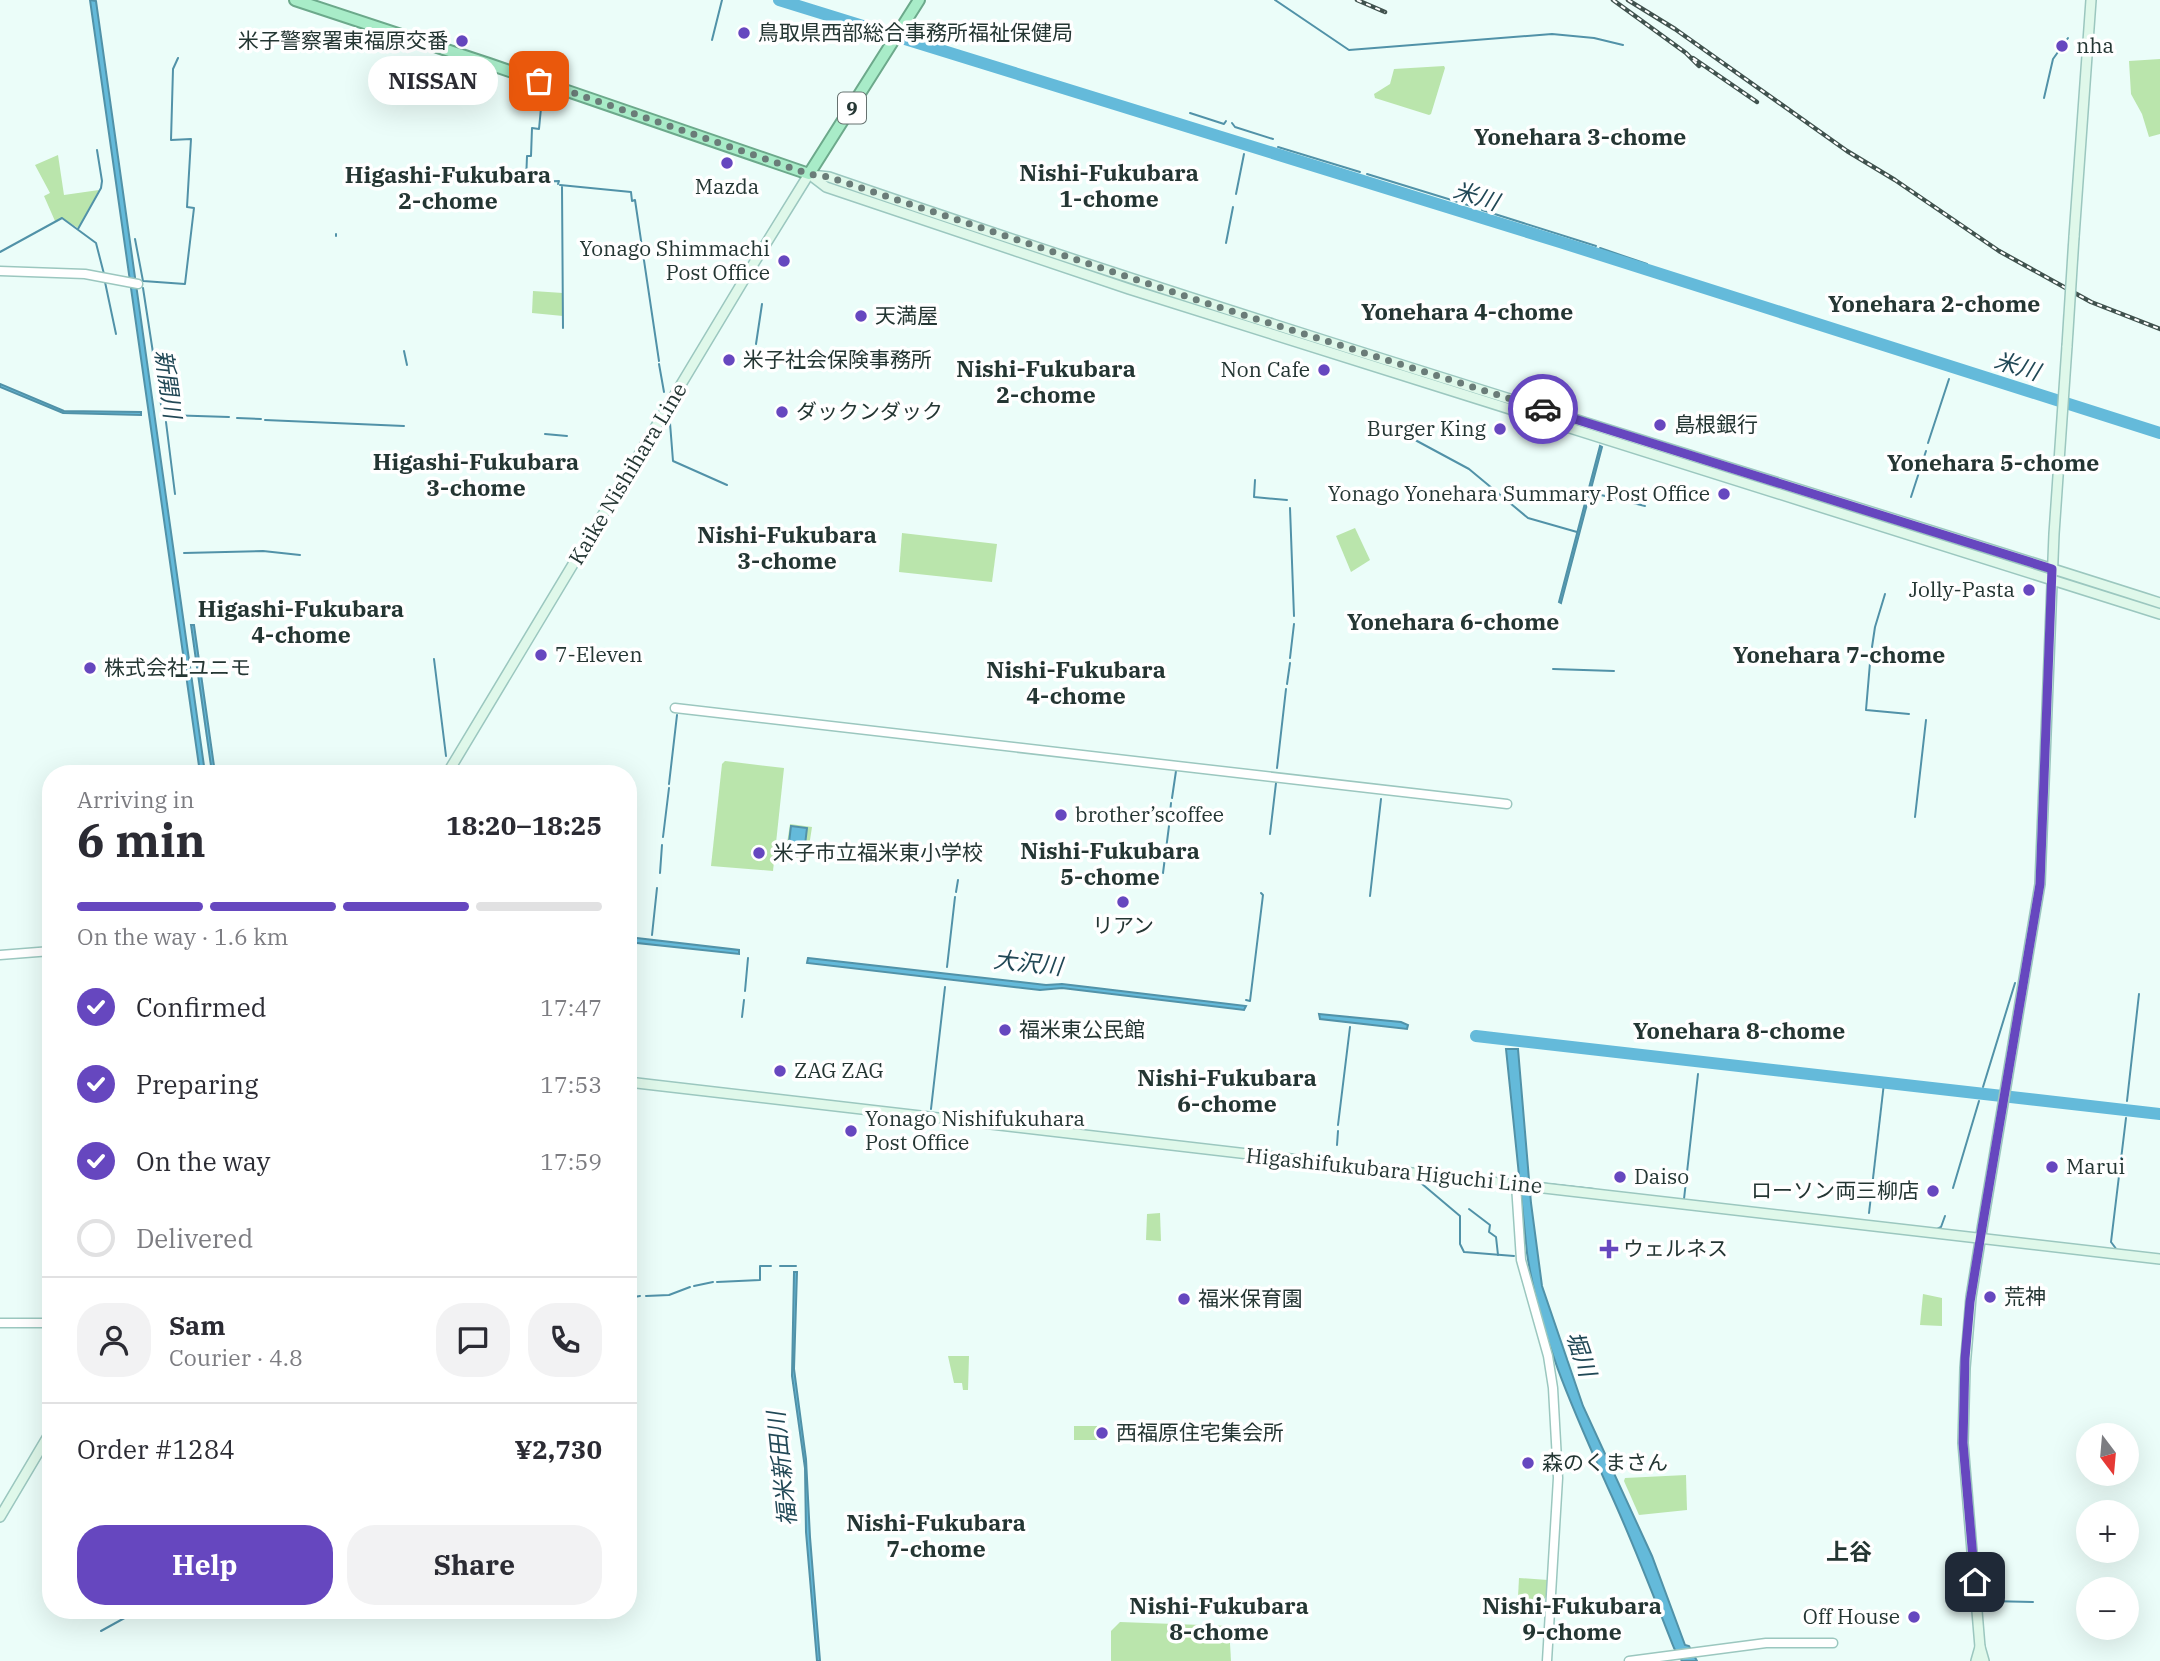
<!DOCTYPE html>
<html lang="en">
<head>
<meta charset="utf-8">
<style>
	body { margin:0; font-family:"IBM Plex Serif","Noto Sans JP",serif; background:#f2f2f3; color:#2b2b33; height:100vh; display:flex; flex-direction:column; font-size:26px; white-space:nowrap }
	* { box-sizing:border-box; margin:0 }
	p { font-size:23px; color:#7c7c81 }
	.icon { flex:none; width:38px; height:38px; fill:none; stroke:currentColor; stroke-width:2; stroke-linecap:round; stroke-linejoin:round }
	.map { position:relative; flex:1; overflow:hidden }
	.drawer { position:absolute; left:42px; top:765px; width:595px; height:854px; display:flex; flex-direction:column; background:#fff; border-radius:28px; box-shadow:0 7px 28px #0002 }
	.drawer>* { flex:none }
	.needle { width:46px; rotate:164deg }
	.controls { position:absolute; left:2076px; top:1423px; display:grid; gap:14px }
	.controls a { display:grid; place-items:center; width:63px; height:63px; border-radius:50%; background:#fff; box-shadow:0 7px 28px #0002; font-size:35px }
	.pin { position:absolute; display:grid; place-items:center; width:60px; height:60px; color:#fff; margin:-30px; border-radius:14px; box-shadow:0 4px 10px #0006 }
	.courier { position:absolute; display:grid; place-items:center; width:70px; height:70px; margin:-35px; border:5px solid #6647bf; border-radius:50%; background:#fff; color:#222; box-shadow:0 2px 9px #0007 }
	.bubble { position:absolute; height:49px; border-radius:24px; background:#fff; box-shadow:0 7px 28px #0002; font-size:23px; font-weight:700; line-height:49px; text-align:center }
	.headline em { font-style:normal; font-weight:700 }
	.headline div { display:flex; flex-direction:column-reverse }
	.headline { display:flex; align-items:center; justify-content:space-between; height:119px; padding:0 35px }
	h1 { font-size:46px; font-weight:700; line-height:52px }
	.bar { display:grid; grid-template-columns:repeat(4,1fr); gap:10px 7px; align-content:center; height:84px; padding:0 35px }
	.bar i { height:9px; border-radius:5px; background:#e1e1e2 }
	.bar .active { background:#6647bf }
	.bar p { grid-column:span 4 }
	.line { display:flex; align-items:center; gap:18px; padding:0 35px; border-top:2px solid #e1e1e2 }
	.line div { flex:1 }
	.round { display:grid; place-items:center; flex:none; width:74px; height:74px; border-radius:28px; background:#f2f2f3 }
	ol { padding:0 35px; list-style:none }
	li { display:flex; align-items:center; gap:21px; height:77px }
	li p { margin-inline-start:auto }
	li .icon { padding:7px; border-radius:50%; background:#6647bf; color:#fff; stroke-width:4 }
	li:last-child { color:#7c7c81 }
	li i { width:38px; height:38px; border:4px solid #e1e1e2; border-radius:50% }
	.primary-button { display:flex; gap:14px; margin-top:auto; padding:14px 35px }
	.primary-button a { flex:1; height:80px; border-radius:28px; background:#6647bf; color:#fff; font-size:28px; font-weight:700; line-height:80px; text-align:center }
	.primary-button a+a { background:#f2f2f3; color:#2b2b33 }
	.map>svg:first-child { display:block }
</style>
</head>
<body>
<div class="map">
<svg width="2160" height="1661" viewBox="0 0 2160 1661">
	<rect width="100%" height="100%" fill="#ebfdf9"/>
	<g fill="#bae5ac">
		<path d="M 2160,59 L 2160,134 L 2149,137 L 2142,114 L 2131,94 L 2129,61 Z"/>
		<path d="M 1444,66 L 1445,68 L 1431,114 L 1429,115 L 1375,98 L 1374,94 L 1390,84 L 1394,69 Z"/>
		<path d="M 58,155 L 64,195 L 99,190 L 78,228 L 62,218 L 55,221 L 44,196 L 50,193 L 35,165 Z"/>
		<path d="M 533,291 L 563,293 L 563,316 L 532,313 Z"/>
		<path d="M 1355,528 L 1370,560 L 1351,572 L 1336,536 Z"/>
		<path d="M 902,533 L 997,544 L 992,582 L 899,572 Z"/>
		<path d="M 725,761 L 784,768 L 773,871 L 711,866 L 722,764 Z"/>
		<path d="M 790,824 L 812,827 L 807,859 L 785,856 Z"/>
		<path d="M 1160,1213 L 1161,1241 L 1146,1240 L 1147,1214 Z"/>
		<path d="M 1923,1294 L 1942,1298 L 1942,1326 L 1920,1325 Z"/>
		<path d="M 948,1356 L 969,1356 L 968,1390 L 963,1390 L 962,1383 L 954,1383 Z"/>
		<rect x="1074" y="1426" width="23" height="14"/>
		<path d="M 1686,1475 L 1687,1510 L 1639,1515 L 1624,1481 L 1625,1478 Z"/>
		<path d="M 1519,1578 L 1548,1580 L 1547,1596 L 1544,1599 L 1520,1600 L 1518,1597 Z"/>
		<path d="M 1120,1622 L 1229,1626 L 1231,1661 L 1111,1661 L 1111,1631 Z"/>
	</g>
	<g fill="#64bada" stroke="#5192a8" stroke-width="2">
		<path d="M 90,0 L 96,1 L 205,773 L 200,773 Z"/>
		<path d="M 0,384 L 64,411 L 141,412 L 141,415 L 63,413 L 0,387 Z"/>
		<path d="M 1600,446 L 1602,447 L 1561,603 L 1559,602 Z"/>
		<path d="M 191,625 L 194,625 L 215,773 L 212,773 Z"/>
		<path d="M 791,826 L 807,828 L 804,853 L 788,851 Z"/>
		<path d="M 628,937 L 739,950 L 739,954 L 628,942 Z"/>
		<path d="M 808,958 L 1046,985 L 1062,984 L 1096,988 L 1246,1006 L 1244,1010 L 1062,988 L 1040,990 L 807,963 Z"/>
		<path d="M 1319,1014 L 1401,1022 L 1408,1025 L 1407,1029 L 1320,1019 Z"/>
		<path d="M 1506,1049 L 1518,1049 L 1531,1203 L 1542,1286 L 1583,1406 L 1652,1556 L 1685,1645 L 1689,1646 L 1697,1661 L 1682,1661 L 1674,1648 C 1653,1595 1633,1542 1609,1490 C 1575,1414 1539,1336 1527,1253 Z"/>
		<path d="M 794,1272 L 797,1272 L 794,1369 L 806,1459 L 810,1537 L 820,1661 L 817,1661 L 806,1532 L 805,1468 L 792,1376 Z"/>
	</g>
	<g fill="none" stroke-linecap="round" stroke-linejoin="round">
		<g stroke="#5192a8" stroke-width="2">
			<path d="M 1275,0 L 1349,50 L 1552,34 L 1594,38 L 1623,45"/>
			<path d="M 712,40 L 722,0"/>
			<path d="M 547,95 L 545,109 L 541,108 L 539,129 L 532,128 L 531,156 L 527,156 L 526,182 L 559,181 L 558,184"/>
			<path d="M 2044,98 L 2053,59 L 2068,38"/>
			<path d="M 1190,113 L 1224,124 L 1226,121"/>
			<path d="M 1232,123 L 1235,127 L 1273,139"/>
			<path d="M 1278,147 L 1360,172"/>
			<path d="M 1367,174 L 1471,206"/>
			<path d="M 560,185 L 631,192 L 632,201 L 635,200 L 659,361"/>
			<path d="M 562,187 L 563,328"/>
			<path d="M 1236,194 L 1244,154"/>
			<path d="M 1482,210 L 1596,246"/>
			<path d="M 78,229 L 101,188 L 102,181 L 97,150"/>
			<path d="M 336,236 L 336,234"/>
			<path d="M 135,239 L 143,281 L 185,284 L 194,208 L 187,207 L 191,139 L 171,140 L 173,69 L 178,58"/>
			<path d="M 1226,243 L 1233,207"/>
			<path d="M 1600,248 L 1647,264"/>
			<path d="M 0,252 L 62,218 L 96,243 L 104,274"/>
			<path d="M 105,282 L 116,334"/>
			<path d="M 143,288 L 162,411 L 166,415 L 229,417"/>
			<path d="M 756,344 L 762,304"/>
			<path d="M 404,351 L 407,365"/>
			<path d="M 659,364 L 664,392"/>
			<path d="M 237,418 L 261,419"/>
			<path d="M 265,420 L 404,426"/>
			<path d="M 166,422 L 175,494"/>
			<path d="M 670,423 L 673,461 L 727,485"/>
			<path d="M 1375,428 L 1384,433 L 1388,427 L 1391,427 L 1469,469 L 1528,518 L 1577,532"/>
			<path d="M 545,434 L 567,436"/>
			<path d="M 1928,443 L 1949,379"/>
			<path d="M 1255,480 L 1254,497 L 1287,500"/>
			<path d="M 1589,492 L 1645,506"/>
			<path d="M 1911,497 L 1926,451"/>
			<path d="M 1290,508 L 1294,616"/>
			<path d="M 184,553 L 263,551 L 300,555"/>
			<path d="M 1872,647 L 1875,627 L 1885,594"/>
			<path d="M 1871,651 L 1866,710 L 1909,714"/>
			<path d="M 1290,658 L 1294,624"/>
			<path d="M 434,659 L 446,756"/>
			<path d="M 1553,669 L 1614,671"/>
			<path d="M 1287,684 L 1290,663"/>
			<path d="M 1277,768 L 1286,689"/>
			<path d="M 669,784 L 677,715"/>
			<path d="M 1172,798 L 1176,771"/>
			<path d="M 1170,814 L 1171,803"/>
			<path d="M 1915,817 L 1926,720"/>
			<path d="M 1270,834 L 1276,783"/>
			<path d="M 663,837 L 669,788"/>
			<path d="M 660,873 L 662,845"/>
			<path d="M 1163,873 L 1169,826"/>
			<path d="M 956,892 L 958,880"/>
			<path d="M 1370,896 L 1381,799"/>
			<path d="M 652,935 L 657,888"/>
			<path d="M 947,967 L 955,897"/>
			<path d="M 745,991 L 748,958"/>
			<path d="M 1246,1000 L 1250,1001 L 1263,895 L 1261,893"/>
			<path d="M 742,1017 L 744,1000"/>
			<path d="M 1983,1087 L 2015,983"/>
			<path d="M 2127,1101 L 2139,994"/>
			<path d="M 931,1109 L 945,987"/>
			<path d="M 1338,1125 L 1350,1027"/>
			<path d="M 1337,1145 L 1338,1131"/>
			<path d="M 1415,1178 L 1460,1216 L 1460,1244 L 1464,1252 L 1514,1256"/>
			<path d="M 1530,1182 L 1594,1189"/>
			<path d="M 1953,1188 L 1979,1101"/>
			<path d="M 1684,1199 L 1698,1074"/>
			<path d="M 1469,1209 L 1490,1225 L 1489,1232 L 1496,1237 L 1498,1255"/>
			<path d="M 1869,1213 L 1884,1083"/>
			<path d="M 1937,1229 L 1941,1227 L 1945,1216"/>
			<path d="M 2117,1250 L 2111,1242 L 2126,1118"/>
			<path d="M 780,1266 L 796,1266"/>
			<path d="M 717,1282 L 760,1280 L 760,1266 L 771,1266"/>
			<path d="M 694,1286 L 713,1282"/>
			<path d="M 646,1296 L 669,1295 L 690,1287"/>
			<path d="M 628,1298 L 640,1296"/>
			<path d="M 1988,1601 L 2033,1602"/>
			<path d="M 101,1631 L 139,1610"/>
		</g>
		<g stroke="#64bada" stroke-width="12">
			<path d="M 779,0 L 1560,242 L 2160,433"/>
			<path d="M 1476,1036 L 2160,1114"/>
		</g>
		<defs>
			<g id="tertiary">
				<path d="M 0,271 L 85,274 L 138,284"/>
				<path d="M 675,708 L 1507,804"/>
				<path d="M 0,955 L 51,951"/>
				<path d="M 1516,1185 L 1521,1260 L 1548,1356 L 1553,1388 L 1558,1478 L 1547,1661"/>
				<path d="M 0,1323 L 51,1323"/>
				<path d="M 1629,1661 L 1766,1643 L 1833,1643"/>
			</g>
			<g id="secondary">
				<path d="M 809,174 L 826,187 L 1129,289 L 2160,614"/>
				<path d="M 811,175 L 829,177 C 1269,329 1716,461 2160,603"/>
				<path d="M 2074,237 L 2091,0"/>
				<path d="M 447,774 L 754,263 L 809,174"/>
				<path d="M 628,1082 C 1139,1143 1649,1199 2160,1259"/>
				<path d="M 0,1517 L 51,1431"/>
				<path d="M 1976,1661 L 1980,1647"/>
				<path d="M 1984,1661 L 1980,1647 L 1963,1443 L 1965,1368 L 1971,1297 L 1982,1229 L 2040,884 L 2054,534 L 2067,346"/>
			</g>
			<path id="trunk" d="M 295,0 L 489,64 L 809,174 L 919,0"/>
		</defs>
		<use href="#tertiary" stroke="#9bc7bf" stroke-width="11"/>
		<use href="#secondary" stroke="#9bc7bf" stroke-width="12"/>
		<use href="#trunk" stroke="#6ca98b" stroke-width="14"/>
		<use href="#tertiary" stroke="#fff" stroke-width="8"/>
		<use href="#secondary" stroke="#dff8ea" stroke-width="9"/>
		<use href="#trunk" stroke="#a8ecc8" stroke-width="10"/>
		<defs>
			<g id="rail">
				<path d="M 1357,0 L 1385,12"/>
				<path d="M 1613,0 L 1686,53 L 1699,66"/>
				<path d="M 1628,0 L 1675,29 L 1847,151 L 1895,180 L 1999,251 L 2091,302 L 2160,329"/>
				<path d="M 1693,58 L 1757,102"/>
			</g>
		</defs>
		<use href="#rail" stroke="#40524e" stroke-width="4.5"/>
		<use href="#rail" stroke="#fff" stroke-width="2" stroke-dasharray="5" stroke-linecap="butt"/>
		<defs>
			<path id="secondary-bridge" d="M 2067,346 L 2074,237"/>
		</defs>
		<use href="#secondary-bridge" stroke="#9bc7bf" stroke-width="12" stroke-linecap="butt"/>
		<use href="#secondary-bridge" stroke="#dff8ea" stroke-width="9"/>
	</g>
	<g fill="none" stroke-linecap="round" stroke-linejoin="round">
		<path stroke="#6a7c78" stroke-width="7" stroke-dasharray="0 12.6" d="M 539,81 L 809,174 L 829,177 L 1212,305 L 1543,409"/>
		<path stroke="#6647bf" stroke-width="9" d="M 1543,409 L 2052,569 L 2040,884 L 1982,1228 L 1970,1302 L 1965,1358 L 1963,1443 L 1975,1582"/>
	</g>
	<g fill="#6647bf" stroke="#fff" stroke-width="2.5">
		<circle cx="744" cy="33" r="7"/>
		<circle cx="462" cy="41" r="7"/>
		<circle cx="2062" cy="46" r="7"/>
		<circle cx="727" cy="163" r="7"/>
		<circle cx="784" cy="261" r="7"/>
		<circle cx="861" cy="316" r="7"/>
		<circle cx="729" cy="360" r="7"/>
		<circle cx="1324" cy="370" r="7"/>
		<circle cx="782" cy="412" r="7"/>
		<circle cx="1660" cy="425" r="7"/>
		<circle cx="1500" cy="429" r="7"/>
		<circle cx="1724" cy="494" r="7"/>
		<circle cx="2029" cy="590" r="7"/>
		<circle cx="541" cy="655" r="7"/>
		<circle cx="90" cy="668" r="7"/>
		<circle cx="1061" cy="815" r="7"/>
		<circle cx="759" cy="853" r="7"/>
		<circle cx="1123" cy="902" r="7"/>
		<circle cx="1005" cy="1030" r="7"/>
		<circle cx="780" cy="1071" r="7"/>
		<circle cx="851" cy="1131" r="7"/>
		<circle cx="2052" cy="1167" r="7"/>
		<circle cx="1620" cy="1177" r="7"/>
		<circle cx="1933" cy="1191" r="7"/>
		<path d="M1605.5 1238.5h7v7h7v7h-7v7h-7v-7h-7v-7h7z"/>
		<circle cx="1990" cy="1297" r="7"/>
		<circle cx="1184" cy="1299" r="7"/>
		<circle cx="1102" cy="1433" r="7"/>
		<circle cx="1528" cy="1463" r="7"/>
		<circle cx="1914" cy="1617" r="7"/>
	</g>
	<g text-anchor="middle" stroke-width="7" stroke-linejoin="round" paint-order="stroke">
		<rect fill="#fff" stroke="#667270" stroke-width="2" x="838" y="92.5" width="28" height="31" rx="5"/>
		<g font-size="19" font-weight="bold" fill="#243633">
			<text x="852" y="115">9</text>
		</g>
		<g font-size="21" fill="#243633" stroke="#fff" text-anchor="start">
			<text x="758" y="40">鳥取県西部総合事務所福祉保健局</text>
			<text x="448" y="48" text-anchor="end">米子警察署東福原交番</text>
			<text x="2076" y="53">nha</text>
			<text x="727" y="194" text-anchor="middle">Mazda</text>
			<text x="770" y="256" text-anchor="end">Yonago Shimmachi<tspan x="770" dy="24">Post Office</tspan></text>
			<text x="875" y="323">天満屋</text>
			<text x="743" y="367">米子社会保険事務所</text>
			<text x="1310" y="377" text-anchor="end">Non Cafe</text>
			<text x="796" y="419">ダックンダック</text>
			<text x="1674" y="432">島根銀行</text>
			<text x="1486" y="436" text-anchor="end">Burger King</text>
			<text x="1710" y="501" text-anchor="end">Yonago Yonehara Summary Post Office</text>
			<text x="2015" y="597" text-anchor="end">Jolly-Pasta</text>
			<text x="555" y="662">7-Eleven</text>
			<text x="104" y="675">株式会社ユニモ</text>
			<text x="1075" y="822">brother’scoffee</text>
			<text x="773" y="860">米子市立福米東小学校</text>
			<text x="1123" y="933" text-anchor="middle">リアン</text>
			<text x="1019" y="1037">福米東公民館</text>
			<text x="794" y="1078">ZAG ZAG</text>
			<text x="865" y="1126">Yonago Nishifukuhara<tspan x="865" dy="24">Post Office</tspan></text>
			<text x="2066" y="1174">Marui</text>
			<text x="1634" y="1184">Daiso</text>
			<text x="1919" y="1198" text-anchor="end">ローソン両三柳店</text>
			<text x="1623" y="1256">ウェルネス</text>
			<text x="2004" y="1304">荒神</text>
			<text x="1198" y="1306">福米保育園</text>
			<text x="1116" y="1440">西福原住宅集会所</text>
			<text x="1542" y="1470">森のくまさん</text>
			<text x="1900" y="1624" text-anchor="end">Off House</text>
		</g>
		<g font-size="21" fill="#243633" stroke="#fff">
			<text transform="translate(628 474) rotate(-59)" y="7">Kaike Nishihara Line</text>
			<text transform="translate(1394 1171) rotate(6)" y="7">Higashifukubara Higuchi Line</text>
		</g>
		<g font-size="23" font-weight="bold" fill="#243633" stroke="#fff">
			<text x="1580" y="145">Yonehara 3-chome</text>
			<text x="1109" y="181">Nishi-Fukubara<tspan x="1109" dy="26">1-chome</tspan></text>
			<text x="448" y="183">Higashi-Fukubara<tspan x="448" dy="26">2-chome</tspan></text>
			<text x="1934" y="312">Yonehara 2-chome</text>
			<text x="1467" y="320">Yonehara 4-chome</text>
			<text x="1046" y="377">Nishi-Fukubara<tspan x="1046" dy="26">2-chome</tspan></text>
			<text x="476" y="470">Higashi-Fukubara<tspan x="476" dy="26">3-chome</tspan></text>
			<text x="1993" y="471">Yonehara 5-chome</text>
			<text x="787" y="543">Nishi-Fukubara<tspan x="787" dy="26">3-chome</tspan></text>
			<text x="301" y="617">Higashi-Fukubara<tspan x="301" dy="26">4-chome</tspan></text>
			<text x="1453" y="630">Yonehara 6-chome</text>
			<text x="1839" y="663">Yonehara 7-chome</text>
			<text x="1076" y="678">Nishi-Fukubara<tspan x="1076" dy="26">4-chome</tspan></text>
			<text x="1110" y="859">Nishi-Fukubara<tspan x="1110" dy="26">5-chome</tspan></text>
			<text x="1739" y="1039">Yonehara 8-chome</text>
			<text x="1227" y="1086">Nishi-Fukubara<tspan x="1227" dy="26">6-chome</tspan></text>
			<text x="936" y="1531">Nishi-Fukubara<tspan x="936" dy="26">7-chome</tspan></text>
			<text x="1849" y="1560">上谷</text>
			<text x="1219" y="1614">Nishi-Fukubara<tspan x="1219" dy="26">8-chome</tspan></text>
			<text x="1572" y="1614">Nishi-Fukubara<tspan x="1572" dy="26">9-chome</tspan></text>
		</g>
		<g font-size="23" font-style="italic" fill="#214856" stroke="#fff">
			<text transform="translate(1476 196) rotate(17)" y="8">米川</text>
			<text transform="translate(2017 366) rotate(17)" y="8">米川</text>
			<text transform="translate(168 384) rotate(82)" y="8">新開川</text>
			<text transform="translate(1028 963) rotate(6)" y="8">大沢川</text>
			<text transform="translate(1581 1354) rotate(71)" y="8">堀川</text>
			<text transform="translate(782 1469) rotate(-96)" y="8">福米新田川</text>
		</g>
	</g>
</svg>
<div class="controls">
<a><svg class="needle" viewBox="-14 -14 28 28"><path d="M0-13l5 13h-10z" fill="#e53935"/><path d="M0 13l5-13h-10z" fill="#7c7c81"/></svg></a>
<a>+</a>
<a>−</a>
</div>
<div class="pin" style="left:539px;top:81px;background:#ea580c"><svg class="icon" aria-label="bag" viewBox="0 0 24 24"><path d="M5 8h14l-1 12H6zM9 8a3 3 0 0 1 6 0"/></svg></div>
<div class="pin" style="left:1975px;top:1582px;background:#1f2937"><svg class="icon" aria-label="home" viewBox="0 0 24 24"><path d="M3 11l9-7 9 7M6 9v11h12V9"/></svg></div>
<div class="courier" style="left:1543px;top:409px"><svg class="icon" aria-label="car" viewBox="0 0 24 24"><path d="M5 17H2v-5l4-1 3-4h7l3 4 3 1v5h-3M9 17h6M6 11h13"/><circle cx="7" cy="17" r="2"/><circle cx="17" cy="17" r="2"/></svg></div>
<div class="bubble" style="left:368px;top:56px;width:130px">NISSAN</div>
<section class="drawer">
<div class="headline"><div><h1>6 min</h1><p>Arriving in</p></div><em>18:20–18:25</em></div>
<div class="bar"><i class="active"></i><i class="active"></i><i class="active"></i><i></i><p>On the way · 1.6 km</p></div>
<ol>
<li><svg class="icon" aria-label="check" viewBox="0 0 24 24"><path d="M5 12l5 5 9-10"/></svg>Confirmed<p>17:47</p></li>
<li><svg class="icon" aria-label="check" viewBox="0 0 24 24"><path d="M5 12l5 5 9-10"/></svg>Preparing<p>17:53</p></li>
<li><svg class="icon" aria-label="check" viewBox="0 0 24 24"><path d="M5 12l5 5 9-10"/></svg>On the way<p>17:59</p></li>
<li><i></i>Delivered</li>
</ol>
<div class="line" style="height:126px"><a class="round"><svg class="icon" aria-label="person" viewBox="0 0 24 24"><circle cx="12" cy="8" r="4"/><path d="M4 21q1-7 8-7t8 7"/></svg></a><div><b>Sam</b><p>Courier · 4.8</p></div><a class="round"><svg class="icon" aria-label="chat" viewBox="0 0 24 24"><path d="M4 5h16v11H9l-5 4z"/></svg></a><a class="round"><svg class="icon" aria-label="phone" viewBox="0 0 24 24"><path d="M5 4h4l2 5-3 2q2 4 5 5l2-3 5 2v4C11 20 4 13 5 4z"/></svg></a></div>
<div class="line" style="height:91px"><div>Order #1284</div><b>¥2,730</b></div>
<div class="primary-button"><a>Help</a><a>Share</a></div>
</section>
</div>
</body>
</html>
